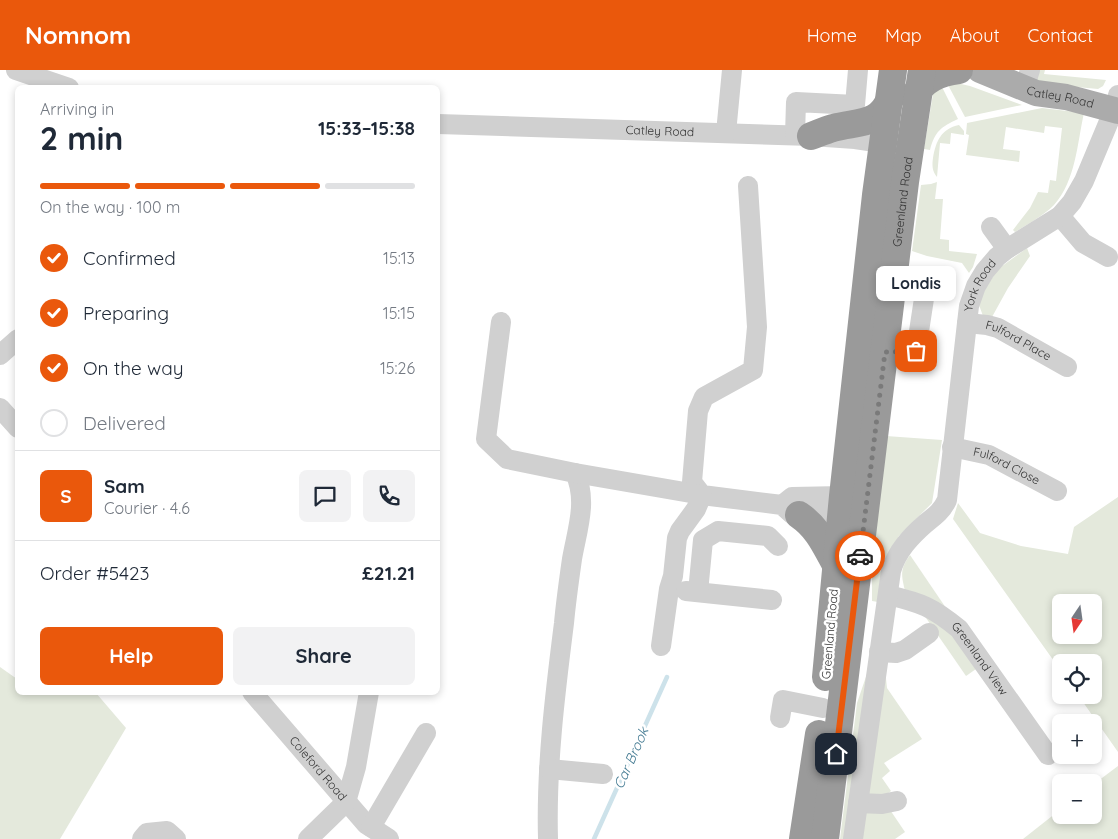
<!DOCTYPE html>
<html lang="en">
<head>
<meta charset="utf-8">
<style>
	body { margin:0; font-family:Quicksand,sans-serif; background:#f2f2f3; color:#1f2937; height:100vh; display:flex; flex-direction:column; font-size:19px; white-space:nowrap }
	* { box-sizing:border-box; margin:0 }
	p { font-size:16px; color:#747a83 }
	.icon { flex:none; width:28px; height:28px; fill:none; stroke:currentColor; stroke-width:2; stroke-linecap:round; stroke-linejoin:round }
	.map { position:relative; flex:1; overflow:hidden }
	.sheet { position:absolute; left:15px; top:15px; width:425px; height:610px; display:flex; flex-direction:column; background:#fff; border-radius:8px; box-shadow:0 2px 8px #0003 }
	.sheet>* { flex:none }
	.needle { width:32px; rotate:193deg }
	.tools { position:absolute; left:1052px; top:524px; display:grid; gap:10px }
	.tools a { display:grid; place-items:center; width:50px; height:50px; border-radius:8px; background:#fff; box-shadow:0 2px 8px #0003; font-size:25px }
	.pin { position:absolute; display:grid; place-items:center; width:42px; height:42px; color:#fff; margin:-21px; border-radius:10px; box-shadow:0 2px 8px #0006 }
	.courier { position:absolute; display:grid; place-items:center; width:50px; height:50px; margin:-25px; border:4px solid #ea580c; border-radius:50%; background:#fff; color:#222; box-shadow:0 1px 6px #0007 }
	.bubble { position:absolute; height:35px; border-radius:8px; background:#fff; box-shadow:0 2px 8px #0003; font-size:16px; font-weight:800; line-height:35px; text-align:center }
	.summary em { font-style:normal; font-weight:800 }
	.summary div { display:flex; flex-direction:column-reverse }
	.summary { display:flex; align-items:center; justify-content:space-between; height:85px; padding:0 25px }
	h1 { font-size:32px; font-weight:800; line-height:38px }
	.bar { display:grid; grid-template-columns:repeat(4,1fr); gap:8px 5px; align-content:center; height:60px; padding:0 25px }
	.bar i { height:6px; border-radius:4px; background:#e0e1e3 }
	.bar .current { background:#ea580c }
	.bar p { grid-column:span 4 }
	.line { display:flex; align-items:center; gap:12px; padding:0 25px; border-top:1px solid #e0e1e3 }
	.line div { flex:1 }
	.round { display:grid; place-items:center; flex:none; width:52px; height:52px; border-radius:8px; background:#f2f2f3 }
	ol { padding:0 25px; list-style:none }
	li { display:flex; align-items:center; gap:15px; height:55px }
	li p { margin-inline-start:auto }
	li .icon { padding:5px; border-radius:50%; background:#ea580c; color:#fff; stroke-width:4 }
	li:last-child { color:#747a83 }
	li i { width:28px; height:28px; border:2px solid #e0e1e3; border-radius:50% }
	.button { display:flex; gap:10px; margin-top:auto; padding:10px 25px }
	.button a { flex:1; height:58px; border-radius:8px; background:#ea580c; color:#fff; font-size:20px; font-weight:800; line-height:58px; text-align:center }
	.button a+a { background:#f2f2f3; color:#1f2937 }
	header { display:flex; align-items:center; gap:30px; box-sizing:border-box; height:70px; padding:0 25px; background:#ea580c; color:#fff }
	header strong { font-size:24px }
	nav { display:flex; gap:28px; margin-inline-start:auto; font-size:18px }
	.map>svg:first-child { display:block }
</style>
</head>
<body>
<header>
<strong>Nomnom</strong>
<nav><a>Home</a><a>Map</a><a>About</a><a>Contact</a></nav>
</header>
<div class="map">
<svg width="1118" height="769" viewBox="0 0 1118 769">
	<rect width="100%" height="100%" fill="#fff"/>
	<g fill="#e4e9dc" fill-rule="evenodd">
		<path d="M 1038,0 L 1045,0 L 1044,4 L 1106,10 L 1103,16 L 1098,19 L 1035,13 Z"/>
		<path d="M 952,12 L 970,16 L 1022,35 L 965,47 L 947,13 Z"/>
		<path d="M 940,17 L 943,19 L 958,49 C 941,57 935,61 930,80 L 924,79 L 933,24 Z"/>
		<path d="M 1042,38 L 1084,43 C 1077,74 1076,110 1054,135 C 1043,146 1028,154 1015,162 L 1013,160 L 1030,138 L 1038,122 L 1048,123 L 1050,110 L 1056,111 L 1062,58 L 1045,56 L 1044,63 L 1006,57 L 1003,79 L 1020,81 L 1019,92 L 966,85 L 969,65 L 966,64 L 967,53 Z"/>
		<path d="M 959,55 L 964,61 L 964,65 L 951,63 L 950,74 L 940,73 L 937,107 C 932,101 932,95 933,88 C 936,71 941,59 959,55 Z"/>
		<path d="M 937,112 L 935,129 L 943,129 L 940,169 L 949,170 L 949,181 L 977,184 L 973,197 L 969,203 L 962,193 L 927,186 L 912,181 L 921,115 L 931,114 Z"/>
		<path d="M 1027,178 L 1030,186 L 1008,218 L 992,247 L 983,246 L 979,235 L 983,222 L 998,199 Z"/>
		<path d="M 886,366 L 942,370 L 932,433 L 899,466 L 890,481 L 885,495 L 870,491 Z"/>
		<path d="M 1118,427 L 1118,682 L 1078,625 L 1094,625 L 1094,592 L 1061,592 L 1061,601 L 953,449 L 958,433 L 980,463 L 1021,476 L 1068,484 L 1074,457 ZM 1061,532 L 1094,532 L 1094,565 L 1061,565 Z"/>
		<path d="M 910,485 L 946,538 L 905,521 C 901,504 900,499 910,485 Z"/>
		<path d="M 872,500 L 885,502 L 878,532 L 872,531 Z"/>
		<path d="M 924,545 L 951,563 L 976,599 L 966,606 Z"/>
		<path d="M 870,595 L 885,599 L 887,618 L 922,669 L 884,693 L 890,701 L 882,708 L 891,721 L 882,728 L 905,762 L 895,769 L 840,769 L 857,633 Z"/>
		<path d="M 0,597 L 17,609 L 18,622 L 96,623 L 126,658 L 60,769 L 0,769 Z"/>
		<path d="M 1118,696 L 1118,769 L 1023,769 L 1061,739 L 1061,745 L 1094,745 L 1094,714 Z"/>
	</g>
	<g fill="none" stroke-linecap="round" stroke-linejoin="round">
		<path stroke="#cde2ea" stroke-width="4.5" d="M 594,769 L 667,607"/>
		<g stroke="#d0d0d0" stroke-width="20">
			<path d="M 16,0 L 69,18"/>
			<path d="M 1024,19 L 1030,0"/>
			<path id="s1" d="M 438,54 L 811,66 L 855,69 L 882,73"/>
			<path d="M 726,63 L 732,0"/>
			<path d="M 795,65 L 796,32 L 855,35 L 858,0"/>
			<path d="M 748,116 L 757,257 L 753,300 L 704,327 L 698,341 L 692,412 L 702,425 L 782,435 L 792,444 L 799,445 L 842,445"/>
			<path d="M 1060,146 L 1083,173 L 1108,187"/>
			<path d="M 991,157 L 1007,179"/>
			<path d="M 501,252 L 486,369 L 507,389 L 575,403 C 588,431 577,460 572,489 C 569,510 566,531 564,553 C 555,624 546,697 548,769"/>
			<path id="s2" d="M 967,253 L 987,255 L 998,258 L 1067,297"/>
			<path d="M 885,282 L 916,281 L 925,222 L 893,216"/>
			<path d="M 0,285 L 18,269"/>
			<path d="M 0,338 L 18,358"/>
			<path id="s3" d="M 952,377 L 989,385 L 1057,421"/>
			<path d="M 575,403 L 702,425 L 696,439 L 680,461 L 677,468 L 673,506 L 669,519 L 661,576"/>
			<path d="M 782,435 L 792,427 L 843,426"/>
			<path d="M 686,521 L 772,530"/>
			<path d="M 698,522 L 703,470 L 718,461 L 768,466 L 778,476"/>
			<path id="s4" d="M 888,525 C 922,533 932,537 959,559 L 1048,685"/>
			<path d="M 879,582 L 896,583 L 905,580 L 929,563"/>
			<path id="s5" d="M 252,622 L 366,754 L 389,769"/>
			<path d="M 780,648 L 783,630 L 823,638"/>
			<path d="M 549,699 L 603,704"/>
			<path d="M 858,733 L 882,734 L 897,731"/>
			<path d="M 371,757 L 426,663"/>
			<path d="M 142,769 L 147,763 L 167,761 L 176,769"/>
			<path d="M 308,769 L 346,732 L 356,697 L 369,622"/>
			<path id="s6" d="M 853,769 L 891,501 C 897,481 910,467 926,453 C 935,446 942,441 947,430 L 967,253 L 969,236 L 976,216 L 985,201 L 997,187 L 1007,179 L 1060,146 L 1072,132 L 1084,111 L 1117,32 L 1118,25"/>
		</g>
		<path stroke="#ababab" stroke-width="26" id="s7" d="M 980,0 L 1036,23 L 1066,27 L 1118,41"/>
		<g stroke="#9a9a9a" stroke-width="28">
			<path d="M 914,27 C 923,9 940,2 959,0"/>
			<path d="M 811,66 C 819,63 826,60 833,58 C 860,51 879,56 891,27"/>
			<path d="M 799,445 C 818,458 825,475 836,495"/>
			<path d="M 826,607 L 843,426 L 876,125 L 893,0"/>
			<path d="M 803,769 L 819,664"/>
			<path id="s8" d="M 825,769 L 905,112 L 922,0"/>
		</g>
	</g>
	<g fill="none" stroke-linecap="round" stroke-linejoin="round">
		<path stroke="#7a7a7a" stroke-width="5" stroke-dasharray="0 9" d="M 860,486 L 885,282 L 916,281"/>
		<path stroke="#ea580c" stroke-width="6" d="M 836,684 L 860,486"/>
	</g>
	<g text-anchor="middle" stroke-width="5" stroke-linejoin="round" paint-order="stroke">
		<g font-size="12" fill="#333" stroke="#fff">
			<text dy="4" stroke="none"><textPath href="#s7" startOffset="85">Catley Road</textPath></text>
			<text dy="4" stroke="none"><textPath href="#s1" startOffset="222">Catley Road</textPath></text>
			<text dy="4" stroke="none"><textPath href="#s8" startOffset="642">Greenland Road</textPath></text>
			<text dy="4" stroke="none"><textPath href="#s6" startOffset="581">York Road</textPath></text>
			<text dy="4" stroke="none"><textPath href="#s2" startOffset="55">Fulford Place</textPath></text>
			<text dy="4" stroke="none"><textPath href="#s3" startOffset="58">Fulford Close</textPath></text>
			<text transform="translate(830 564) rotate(-85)" y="4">Greenland Road</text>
			<text dy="4" stroke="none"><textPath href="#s4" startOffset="116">Greenland View</textPath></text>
			<text dy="4" stroke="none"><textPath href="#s5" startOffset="101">Coleford Road</textPath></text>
		</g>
		<g font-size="14" font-style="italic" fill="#437a92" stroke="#fff">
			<text transform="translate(631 688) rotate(-66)" y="5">Car Brook</text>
		</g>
	</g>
</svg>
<div class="tools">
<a><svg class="needle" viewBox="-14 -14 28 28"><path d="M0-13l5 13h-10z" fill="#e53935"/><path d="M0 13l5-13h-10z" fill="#747a83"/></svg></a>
<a><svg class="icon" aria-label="locate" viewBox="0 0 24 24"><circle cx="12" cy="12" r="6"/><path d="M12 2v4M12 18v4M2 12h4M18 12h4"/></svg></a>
<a>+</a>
<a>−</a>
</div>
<div class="pin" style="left:916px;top:281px;background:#ea580c"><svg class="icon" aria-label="bag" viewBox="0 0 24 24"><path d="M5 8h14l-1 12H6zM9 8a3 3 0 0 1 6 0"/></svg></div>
<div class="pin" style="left:836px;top:684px;background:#1f2937"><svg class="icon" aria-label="home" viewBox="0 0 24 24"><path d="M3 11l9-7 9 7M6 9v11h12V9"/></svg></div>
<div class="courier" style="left:860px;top:486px"><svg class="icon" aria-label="car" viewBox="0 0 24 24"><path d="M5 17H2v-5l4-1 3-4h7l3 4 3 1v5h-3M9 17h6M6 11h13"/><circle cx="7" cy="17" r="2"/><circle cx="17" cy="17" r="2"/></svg></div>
<div class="bubble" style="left:876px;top:196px;width:80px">Londis</div>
<section class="sheet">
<div class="summary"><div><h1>2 min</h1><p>Arriving in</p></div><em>15:33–15:38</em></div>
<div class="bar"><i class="current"></i><i class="current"></i><i class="current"></i><i></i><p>On the way · 100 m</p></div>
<ol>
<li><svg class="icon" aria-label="check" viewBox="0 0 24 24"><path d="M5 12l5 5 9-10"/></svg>Confirmed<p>15:13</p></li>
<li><svg class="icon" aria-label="check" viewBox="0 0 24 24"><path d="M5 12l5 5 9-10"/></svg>Preparing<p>15:15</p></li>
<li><svg class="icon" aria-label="check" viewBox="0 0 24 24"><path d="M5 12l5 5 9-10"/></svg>On the way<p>15:26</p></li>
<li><i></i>Delivered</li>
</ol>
<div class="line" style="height:90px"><b class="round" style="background:#ea580c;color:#fff">S</b><div><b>Sam</b><p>Courier · 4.6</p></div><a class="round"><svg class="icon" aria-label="chat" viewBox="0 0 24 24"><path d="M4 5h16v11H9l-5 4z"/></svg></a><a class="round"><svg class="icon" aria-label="phone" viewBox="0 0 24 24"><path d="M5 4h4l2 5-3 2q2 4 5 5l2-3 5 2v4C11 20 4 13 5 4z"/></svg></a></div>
<div class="line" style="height:65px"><div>Order #5423</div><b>£21.21</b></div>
<div class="button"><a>Help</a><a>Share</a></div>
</section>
</div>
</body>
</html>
